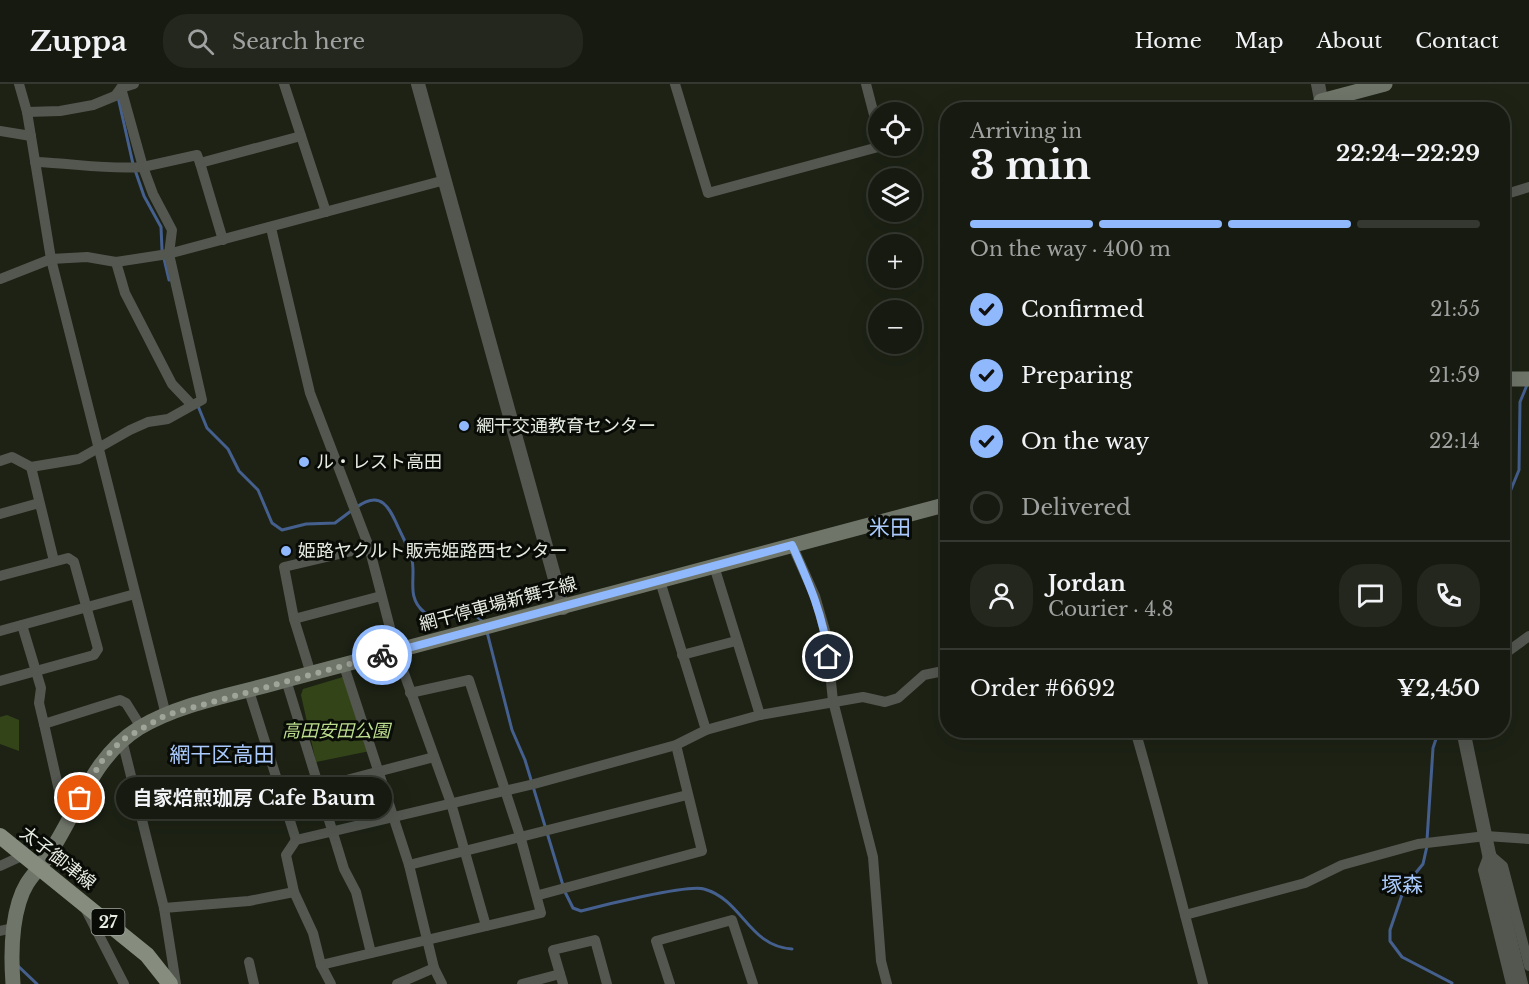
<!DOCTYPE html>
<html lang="en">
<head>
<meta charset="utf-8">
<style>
	body { margin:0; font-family:"Libre Baskerville","Noto Sans JP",serif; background:#23271e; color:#f1f3f6; height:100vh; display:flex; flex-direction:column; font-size:22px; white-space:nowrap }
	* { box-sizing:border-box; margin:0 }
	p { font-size:20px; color:#9ea19f }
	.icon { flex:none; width:33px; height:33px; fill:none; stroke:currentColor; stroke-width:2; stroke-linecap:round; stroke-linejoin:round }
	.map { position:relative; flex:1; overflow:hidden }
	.sheet { position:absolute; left:940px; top:18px; width:570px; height:636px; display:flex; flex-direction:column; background:#161a10; border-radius:24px; box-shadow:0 6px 24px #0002,0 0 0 2px #353830 }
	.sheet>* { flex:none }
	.controls { position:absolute; left:868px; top:18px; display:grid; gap:12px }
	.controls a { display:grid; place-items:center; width:54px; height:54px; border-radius:50%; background:#161a10; box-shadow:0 6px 24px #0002,0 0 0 2px #353830; font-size:30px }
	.pin { position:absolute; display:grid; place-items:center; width:51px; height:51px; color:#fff; margin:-26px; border:3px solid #fff; border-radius:50%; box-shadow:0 2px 6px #0007 }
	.courier { position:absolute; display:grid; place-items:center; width:60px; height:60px; margin:-30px; border:4px solid #8fb8fd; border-radius:50%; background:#fff; color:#222; box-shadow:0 2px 8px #0007 }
	.bubble { position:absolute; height:42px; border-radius:21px; background:#161a10; box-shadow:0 6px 24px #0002,0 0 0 2px #353830; font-size:20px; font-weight:700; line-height:42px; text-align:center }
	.headline em { font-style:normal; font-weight:700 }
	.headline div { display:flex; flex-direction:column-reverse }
	.headline { display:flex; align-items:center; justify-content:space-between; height:102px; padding:0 30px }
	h1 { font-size:39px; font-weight:700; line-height:45px }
	.bar { display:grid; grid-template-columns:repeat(4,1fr); gap:9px 6px; align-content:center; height:72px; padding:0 30px }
	.bar i { height:8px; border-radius:4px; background:#353830 }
	.bar .on { background:#8fb8fd }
	.bar p { grid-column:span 4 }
	.line { display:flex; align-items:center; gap:15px; padding:0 30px; border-top:2px solid #353830 }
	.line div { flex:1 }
	.round { display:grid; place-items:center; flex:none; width:63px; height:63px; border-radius:24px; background:#23271e }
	ol { padding:0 30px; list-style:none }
	li { display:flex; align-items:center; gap:18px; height:66px }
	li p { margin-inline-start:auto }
	li .icon { padding:6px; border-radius:50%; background:#8fb8fd; color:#111; stroke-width:4 }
	li:last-child { color:#9ea19f }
	li i { width:33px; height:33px; border:3px solid #353830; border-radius:50% }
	header { display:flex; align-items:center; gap:36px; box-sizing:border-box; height:84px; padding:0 30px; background:#161a10; border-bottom:2px solid #353830 }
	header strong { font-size:28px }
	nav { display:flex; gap:33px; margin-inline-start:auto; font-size:21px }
	.search { width:420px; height:54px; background:#23271e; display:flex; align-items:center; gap:15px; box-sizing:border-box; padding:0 21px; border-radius:24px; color:#9ea19f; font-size:22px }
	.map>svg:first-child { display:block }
</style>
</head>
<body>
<header>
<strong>Zuppa</strong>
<div class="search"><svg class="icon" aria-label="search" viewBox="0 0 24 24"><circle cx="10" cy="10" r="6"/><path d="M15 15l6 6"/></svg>Search here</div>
<nav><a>Home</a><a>Map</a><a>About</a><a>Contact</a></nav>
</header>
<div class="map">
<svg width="1529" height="900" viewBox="0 0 1529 900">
	<rect width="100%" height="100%" fill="#1d2215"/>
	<g fill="#344419">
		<path d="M 343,593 L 370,667 L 316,678 L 301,611 L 303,605 Z"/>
		<path d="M 7,631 L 19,636 L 19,667 L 0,660 L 0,633 Z"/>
	</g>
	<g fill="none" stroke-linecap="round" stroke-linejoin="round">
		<g stroke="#45608e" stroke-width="3">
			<path d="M 118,13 L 133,80"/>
			<path d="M 135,86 L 144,112 L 161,143 L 162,166 L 169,196"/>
			<path d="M 198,322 L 207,344 L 228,365 L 239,387 L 258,406 L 272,439 L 282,446 L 306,440 L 335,439 L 351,427"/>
			<path d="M 357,423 C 382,405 390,425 399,445 C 404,455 409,465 412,476 C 416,494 406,513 424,528 C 437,538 459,532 474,530 L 484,539"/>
			<path d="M 1503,445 L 1505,420 L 1519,386 L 1520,318 L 1527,301"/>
			<path d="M 487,548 L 512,646 L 525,676 L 565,808 L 573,824 L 581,827 C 600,822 688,800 704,805 C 743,816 748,862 792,865"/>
			<path d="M 1427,756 L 1433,664 L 1439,646"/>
			<path d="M 1427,762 L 1423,780 L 1405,802 L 1390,846 L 1390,857 L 1402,873 L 1452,899"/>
			<path d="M 17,881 L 37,900"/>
		</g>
		<g stroke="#535750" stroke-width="10">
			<path d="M 19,0 L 27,28 L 51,175 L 166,631"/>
			<path d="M 284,0 L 326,128"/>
			<path d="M 675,0 L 708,109 L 882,62"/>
			<path d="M 866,0 L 879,50"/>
			<path d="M 27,28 L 60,27 L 93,21 L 115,12 L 121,4 L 134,0"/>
			<path d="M 0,47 L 31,52"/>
			<path d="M 35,78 C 72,79 107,86 143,83 L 121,4"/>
			<path d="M 1503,111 L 1529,103"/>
			<path d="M 271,144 L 310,309 L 369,463"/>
			<path d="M 223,156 L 200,79 L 301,52"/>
			<path d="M 116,178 L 125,209 L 172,300 L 191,320"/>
			<path d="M 0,195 L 51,175 L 87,173 L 116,178 L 168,170 L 445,96"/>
			<path d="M 0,377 L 12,373 L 31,383 L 79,375 L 130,346 L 148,338 L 168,335 L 202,316 L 169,170 L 172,146 L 153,110 L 143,83 L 197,71 L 200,79"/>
			<path d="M 31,383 L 54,477"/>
			<path d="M 0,430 L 39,419"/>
			<path d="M 792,461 L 815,512 L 826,550 L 833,617 L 873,773 L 881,877 L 887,900"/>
			<path d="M 714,482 L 760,631"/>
			<path d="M 0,492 L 68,474 L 74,478 L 98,565 L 94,571 L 0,597"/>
			<path d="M 660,497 L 706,646"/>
			<path d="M 294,535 L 381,512"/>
			<path d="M 22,541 L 41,604 L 39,619 L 44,640 L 120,616 L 126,619 L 141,643"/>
			<path d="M 0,547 L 135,510"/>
			<path d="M 682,571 L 736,557"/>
			<path d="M 1503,571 L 1529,552"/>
			<path d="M 344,582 L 409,781 L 434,884 L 442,900"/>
			<path d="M 311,590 L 294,535 L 284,483 L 369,463 L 396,567 L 451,719 L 486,842"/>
			<path d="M 286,596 L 344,785 L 356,808 L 371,869"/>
			<path d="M 249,607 L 296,756"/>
			<path d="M 44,640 L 62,720 L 74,727"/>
			<path d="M 1135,646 C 1153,708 1169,769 1185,831"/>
			<path d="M 122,656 L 164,824 L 176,900"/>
			<path d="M 320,703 L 434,673"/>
			<path d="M 409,781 L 687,711"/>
			<path d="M 0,782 L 24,771"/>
			<path d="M 294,808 L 313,849 L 321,881 L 541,829 L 521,755 L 469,596 L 410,609"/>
			<path d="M 539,811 L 702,767 L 676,661"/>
			<path d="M 85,824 L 124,900"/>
			<path d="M 164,824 L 249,817 L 294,808 L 286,771 L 296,756 L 534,700 L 676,661 L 706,646 L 760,631 L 863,613 L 885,618 L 898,614 L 924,591 L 948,586"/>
			<path d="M 0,847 L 13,844"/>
			<path d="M 249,878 L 254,900"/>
			<path d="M 321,881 L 331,900"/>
			<path d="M 397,900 L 434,884"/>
			<path d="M 522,900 L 560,890"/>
			<path d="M 563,900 L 553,866 L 595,856 L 607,900"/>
			<path d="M 670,900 L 656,857 L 732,836 L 753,900"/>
			<path d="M 1203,900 L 1185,831 L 1305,799 L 1342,781 L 1418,760 L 1486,752 L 1529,755"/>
			<path d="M 1511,900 L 1483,786 L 1489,770 L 1503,782 L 1529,882"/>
		</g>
		<g stroke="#535750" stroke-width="14">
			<path d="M 418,0 L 563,524"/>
			<path d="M 1318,0 L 1323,26"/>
			<path d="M 1463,646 L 1489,770 L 1521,900"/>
		</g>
		<g stroke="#70756a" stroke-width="15">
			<path d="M 1321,17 L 1385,0"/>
			<path d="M 1503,295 L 1529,295"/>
			<path d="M 13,900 C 11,873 11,844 19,818 C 26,795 35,791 47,773 C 78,728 91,674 139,644 C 182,618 239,610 286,596 L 948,420"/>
		</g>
		<path stroke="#868d7f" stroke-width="16" d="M 0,752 L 147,871 L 170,900"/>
	</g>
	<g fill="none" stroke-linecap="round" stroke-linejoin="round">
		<path stroke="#a0a59a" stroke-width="6" stroke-dasharray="0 10.8" d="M 80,714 L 101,678 L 122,656 L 166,631 L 382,571"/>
		<path stroke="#8fb8fd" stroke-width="8" d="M 382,571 L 792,461 C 808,497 824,532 828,573"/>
	</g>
	<g fill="#8fb8fd" stroke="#080b06" stroke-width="2">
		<circle cx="464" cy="342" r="6"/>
		<circle cx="304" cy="378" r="6"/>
		<circle cx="286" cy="467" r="6"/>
	</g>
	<g text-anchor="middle" stroke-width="6" stroke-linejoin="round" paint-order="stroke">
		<rect fill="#080b06" stroke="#a4a8a0" stroke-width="1.5" x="91.5" y="825" width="33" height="26" rx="4.5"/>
		<g font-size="16" font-weight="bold" fill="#e7ece2">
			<text x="108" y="844">27</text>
		</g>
		<g font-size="18" fill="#e7ece2" stroke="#080b06" text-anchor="start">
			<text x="476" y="348">網干交通教育センター</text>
			<text x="316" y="384">ル・レスト高田</text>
			<text x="298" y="473">姫路ヤクルト販売姫路西センター</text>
		</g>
		<g font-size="18" fill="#e7ece2" stroke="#080b06">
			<text transform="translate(498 520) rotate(-15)" y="6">網干停車場新舞子線</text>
			<text transform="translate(58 774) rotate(38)" y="6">太子御津線</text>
		</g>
		<g font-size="18" font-style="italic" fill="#bcdd8d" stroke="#080b06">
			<text x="336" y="653">高田安田公園</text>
		</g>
		<g font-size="21" fill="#aacafd" stroke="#080b06">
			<text x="890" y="451">米田</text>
			<text x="222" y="678">網干区高田</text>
			<text x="1402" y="808">塚森</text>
		</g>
	</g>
</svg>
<div class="controls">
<a><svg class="icon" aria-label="locate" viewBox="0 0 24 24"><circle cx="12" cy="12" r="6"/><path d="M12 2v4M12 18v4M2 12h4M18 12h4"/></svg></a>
<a><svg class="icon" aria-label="layers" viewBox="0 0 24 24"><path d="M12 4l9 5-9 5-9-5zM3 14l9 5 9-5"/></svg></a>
<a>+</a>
<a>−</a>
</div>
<div class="pin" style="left:80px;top:714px;background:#ea580c"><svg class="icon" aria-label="bag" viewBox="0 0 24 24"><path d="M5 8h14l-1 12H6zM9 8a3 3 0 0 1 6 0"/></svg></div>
<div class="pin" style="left:828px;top:573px;background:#1f2937"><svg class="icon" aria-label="home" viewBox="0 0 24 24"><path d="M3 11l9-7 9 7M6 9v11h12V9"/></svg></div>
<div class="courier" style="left:382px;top:571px"><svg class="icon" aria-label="bike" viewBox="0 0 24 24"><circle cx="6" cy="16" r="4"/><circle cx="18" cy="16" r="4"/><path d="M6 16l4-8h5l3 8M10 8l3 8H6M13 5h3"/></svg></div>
<div class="bubble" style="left:116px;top:693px;width:276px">自家焙煎珈房 Cafe Baum</div>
<section class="sheet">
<div class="headline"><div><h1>3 min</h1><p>Arriving in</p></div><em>22:24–22:29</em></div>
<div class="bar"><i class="on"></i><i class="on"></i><i class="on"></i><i></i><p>On the way · 400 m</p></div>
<ol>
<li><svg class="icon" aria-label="check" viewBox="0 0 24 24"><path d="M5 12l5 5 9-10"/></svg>Confirmed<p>21:55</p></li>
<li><svg class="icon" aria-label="check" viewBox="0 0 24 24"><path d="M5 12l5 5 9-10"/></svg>Preparing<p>21:59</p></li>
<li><svg class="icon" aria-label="check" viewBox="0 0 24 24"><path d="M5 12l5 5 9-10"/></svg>On the way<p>22:14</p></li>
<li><i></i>Delivered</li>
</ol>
<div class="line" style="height:108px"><a class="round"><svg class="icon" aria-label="person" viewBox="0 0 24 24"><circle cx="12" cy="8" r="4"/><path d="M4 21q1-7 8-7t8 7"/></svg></a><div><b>Jordan</b><p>Courier · 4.8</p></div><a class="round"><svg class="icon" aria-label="chat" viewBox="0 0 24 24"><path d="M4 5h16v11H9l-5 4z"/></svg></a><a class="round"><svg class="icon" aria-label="phone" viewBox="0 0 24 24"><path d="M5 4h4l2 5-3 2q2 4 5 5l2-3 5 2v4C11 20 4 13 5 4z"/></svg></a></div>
<div class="line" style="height:78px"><div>Order #6692</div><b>¥2,450</b></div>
</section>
</div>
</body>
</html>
